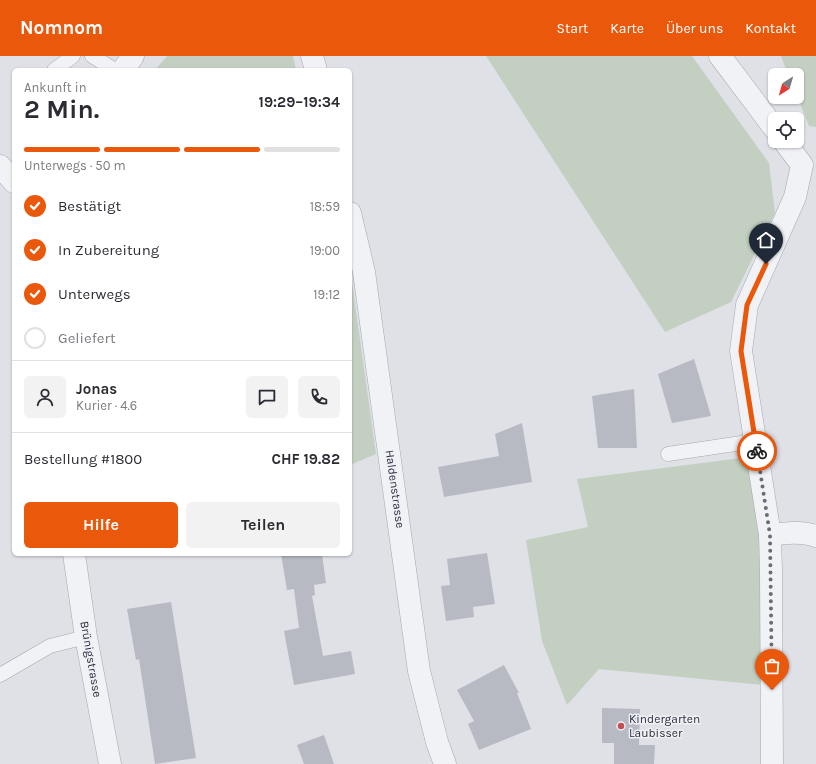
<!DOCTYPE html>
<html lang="de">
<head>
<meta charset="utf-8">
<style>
	body { margin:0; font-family:Karla,sans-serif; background:#f2f2f3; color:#2b2b33; height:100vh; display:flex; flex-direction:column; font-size:15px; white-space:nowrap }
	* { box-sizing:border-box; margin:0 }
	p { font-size:13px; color:#7c7c81 }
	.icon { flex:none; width:22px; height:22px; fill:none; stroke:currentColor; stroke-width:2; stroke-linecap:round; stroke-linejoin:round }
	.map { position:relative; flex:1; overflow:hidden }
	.panel { position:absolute; left:12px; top:12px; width:340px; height:488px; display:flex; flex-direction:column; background:#fff; border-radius:6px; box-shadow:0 1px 3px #0004 }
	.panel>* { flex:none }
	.needle { width:26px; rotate:217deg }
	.controls { position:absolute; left:768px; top:12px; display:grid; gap:8px }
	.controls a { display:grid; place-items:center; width:36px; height:36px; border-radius:6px; background:#fff; box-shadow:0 1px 3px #0004; font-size:20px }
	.pin { position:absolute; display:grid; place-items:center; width:34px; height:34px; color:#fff; margin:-41px -17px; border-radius:50% 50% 50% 0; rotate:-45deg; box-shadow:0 0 4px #0007 }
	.pin .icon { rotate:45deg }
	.courier { position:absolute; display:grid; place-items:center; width:40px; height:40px; margin:-20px; border:3px solid #ea580c; border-radius:50%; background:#fff; color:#222; box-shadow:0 1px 5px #0007 }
	.head em { font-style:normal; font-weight:700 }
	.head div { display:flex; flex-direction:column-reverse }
	.head { display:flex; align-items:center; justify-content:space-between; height:68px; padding:0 12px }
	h1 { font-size:26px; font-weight:700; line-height:30px }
	.bar { display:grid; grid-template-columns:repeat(4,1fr); gap:6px 4px; align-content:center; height:48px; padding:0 12px }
	.bar i { height:5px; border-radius:3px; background:#e1e1e2 }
	.bar .current { background:#ea580c }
	.bar p { grid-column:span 4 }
	.line { display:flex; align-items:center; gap:10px; padding:0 12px; border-top:1px solid #e1e1e2 }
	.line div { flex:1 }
	.round { display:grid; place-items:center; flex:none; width:42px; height:42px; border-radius:6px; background:#f2f2f3 }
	ol { padding:0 12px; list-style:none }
	li { display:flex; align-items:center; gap:12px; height:44px }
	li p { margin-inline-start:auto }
	li .icon { padding:4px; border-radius:50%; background:#ea580c; color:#fff; stroke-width:4 }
	li:last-child { color:#7c7c81 }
	li i { width:22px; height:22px; border:2px solid #e1e1e2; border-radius:50% }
	.cta { display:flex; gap:8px; margin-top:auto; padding:8px 12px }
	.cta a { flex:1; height:46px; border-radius:6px; background:#ea580c; color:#fff; font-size:16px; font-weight:700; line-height:46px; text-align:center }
	.cta a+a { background:#f2f2f3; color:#2b2b33 }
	header { display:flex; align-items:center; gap:24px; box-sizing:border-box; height:56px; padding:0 20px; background:#ea580c; color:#fff }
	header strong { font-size:19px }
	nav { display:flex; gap:22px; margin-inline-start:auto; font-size:14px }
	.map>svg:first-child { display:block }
</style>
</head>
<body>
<header>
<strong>Nomnom</strong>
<nav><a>Start</a><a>Karte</a><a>Über uns</a><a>Kontakt</a></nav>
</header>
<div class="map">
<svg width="816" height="708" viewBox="0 0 816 708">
	<rect width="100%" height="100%" fill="#dfe1e7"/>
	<g fill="#c3d0c1">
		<path d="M 167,0 L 293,0 L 296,14 L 155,14 Z"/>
		<path d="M 486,0 L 692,0 L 769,107 L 775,157 L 731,246 L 665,276 Z"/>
		<path d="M 781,0 L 816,0 L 816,71 L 809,70 L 797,40 L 797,19 L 788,19 Z"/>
		<path d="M 350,212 L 376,398 L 350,409 Z"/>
		<path d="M 749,401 L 765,532 L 763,629 L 599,613 L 567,649 L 542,585 L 526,484 L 588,471 L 577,423 Z"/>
	</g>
	<g fill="#b7bac3">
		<path d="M 694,303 L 711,360 L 672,367 L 658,318 Z"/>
		<path d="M 634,333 L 637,392 L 598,392 L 592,340 Z"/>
		<path d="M 522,367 L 532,426 L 444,441 L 438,411 L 499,400 L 495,378 Z"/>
		<path d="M 487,497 L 495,548 L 473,551 L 474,561 L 446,565 L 441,530 L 450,529 L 447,503 Z"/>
		<path d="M 281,498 L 322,498 L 326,527 L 314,529 L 315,539 L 312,540 L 323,600 L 351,595 L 355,618 L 294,629 L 284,575 L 299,572 L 294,533 L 287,534 Z"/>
		<path d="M 171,546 L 196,702 L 155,708 L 139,603 L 136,604 L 127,553 Z"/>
		<path d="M 504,609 L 519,637 L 517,637 L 531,673 L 479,694 L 468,668 L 474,665 L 457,634 Z"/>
		<path d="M 602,652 L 640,653 L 639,689 L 655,689 L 654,708 L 614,708 L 614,687 L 602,687 Z"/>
		<path d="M 324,679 L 334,708 L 304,708 L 297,689 Z"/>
	</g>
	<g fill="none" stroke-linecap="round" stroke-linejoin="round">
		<defs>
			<g id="service">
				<path d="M 92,0 L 115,14"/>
				<path d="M 54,14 L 73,0"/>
				<path d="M 668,398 L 755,385"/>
				<path d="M 0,619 L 50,590 L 86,581"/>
			</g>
			<g id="minor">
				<path d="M 312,0 L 316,14"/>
				<path d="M 720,0 L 775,73"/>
				<path d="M 123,14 L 133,0"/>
				<path d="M 0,110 L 14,126"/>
				<path d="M 350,157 L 364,216 L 419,615 L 437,686 L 445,708"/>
				<path d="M 770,479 C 785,477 801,475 816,480"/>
				<path d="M 74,498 L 86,581 L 110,708"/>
				<path d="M 772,708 L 771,515 L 770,479 L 741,295 L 747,249 L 795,141 L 802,109 L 784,85"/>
			</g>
		</defs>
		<use href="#service" stroke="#a5a8b0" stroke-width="15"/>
		<use href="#minor" stroke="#a5a8b0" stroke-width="23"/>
		<use href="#service" stroke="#f1f2f6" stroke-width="14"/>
		<use href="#minor" stroke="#f1f2f6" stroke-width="22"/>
	</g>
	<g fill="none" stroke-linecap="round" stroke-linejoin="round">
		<path stroke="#696d78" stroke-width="4" stroke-dasharray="0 7.2" d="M 757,395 L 770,479 L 772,634"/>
		<path stroke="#ea580c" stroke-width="5" d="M 757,395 L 741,295 L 747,249 L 766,208"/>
	</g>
	<circle fill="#c14f54" stroke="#eef0f5" stroke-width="1.5" cx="621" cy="670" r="4"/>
	<g text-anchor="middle" stroke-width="3" stroke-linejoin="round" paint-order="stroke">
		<g font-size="12" fill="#2a2e3c" stroke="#eef0f5">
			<text transform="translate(395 433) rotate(82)" y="4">Haldenstrasse</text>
			<text transform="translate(91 603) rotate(80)" y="4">Brünigstrasse</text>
		</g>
		<g font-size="12" fill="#2a2e3c" stroke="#eef0f5" text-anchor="start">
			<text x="629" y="667">Kindergarten<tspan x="629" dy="14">Laubisser</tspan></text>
		</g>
	</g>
</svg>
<div class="controls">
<a><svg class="needle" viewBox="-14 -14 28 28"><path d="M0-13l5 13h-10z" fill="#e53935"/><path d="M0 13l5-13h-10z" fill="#7c7c81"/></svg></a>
<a><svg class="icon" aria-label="locate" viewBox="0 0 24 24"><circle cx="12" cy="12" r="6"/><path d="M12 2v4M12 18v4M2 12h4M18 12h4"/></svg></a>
</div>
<div class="pin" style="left:772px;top:634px;background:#ea580c"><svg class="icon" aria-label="bag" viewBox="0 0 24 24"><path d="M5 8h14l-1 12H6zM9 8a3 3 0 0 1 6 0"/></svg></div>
<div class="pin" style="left:766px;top:208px;background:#1f2937"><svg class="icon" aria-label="home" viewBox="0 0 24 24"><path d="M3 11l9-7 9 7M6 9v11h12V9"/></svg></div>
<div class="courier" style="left:757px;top:395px"><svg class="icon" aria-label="bike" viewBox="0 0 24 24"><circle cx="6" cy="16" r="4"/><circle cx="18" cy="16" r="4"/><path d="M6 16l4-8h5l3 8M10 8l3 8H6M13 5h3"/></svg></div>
<section class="panel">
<div class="head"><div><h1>2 Min.</h1><p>Ankunft in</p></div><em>19:29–19:34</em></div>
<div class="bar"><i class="current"></i><i class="current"></i><i class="current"></i><i></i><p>Unterwegs · 50 m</p></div>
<ol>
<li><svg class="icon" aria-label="check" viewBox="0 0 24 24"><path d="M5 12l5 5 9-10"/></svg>Bestätigt<p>18:59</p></li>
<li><svg class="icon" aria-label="check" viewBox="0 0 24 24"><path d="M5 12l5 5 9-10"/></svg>In Zubereitung<p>19:00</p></li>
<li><svg class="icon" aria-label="check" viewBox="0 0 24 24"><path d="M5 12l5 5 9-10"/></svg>Unterwegs<p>19:12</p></li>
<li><i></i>Geliefert</li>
</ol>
<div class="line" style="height:72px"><a class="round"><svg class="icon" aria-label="person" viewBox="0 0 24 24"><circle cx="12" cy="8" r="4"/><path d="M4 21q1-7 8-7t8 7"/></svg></a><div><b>Jonas</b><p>Kurier · 4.6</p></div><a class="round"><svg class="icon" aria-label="chat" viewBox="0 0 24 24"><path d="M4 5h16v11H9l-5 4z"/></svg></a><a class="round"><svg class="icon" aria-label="phone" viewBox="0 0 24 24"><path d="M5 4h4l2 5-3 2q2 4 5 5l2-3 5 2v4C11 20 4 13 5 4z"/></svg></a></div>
<div class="line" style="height:52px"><div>Bestellung #1800</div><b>CHF 19.82</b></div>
<div class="cta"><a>Hilfe</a><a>Teilen</a></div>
</section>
</div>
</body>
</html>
